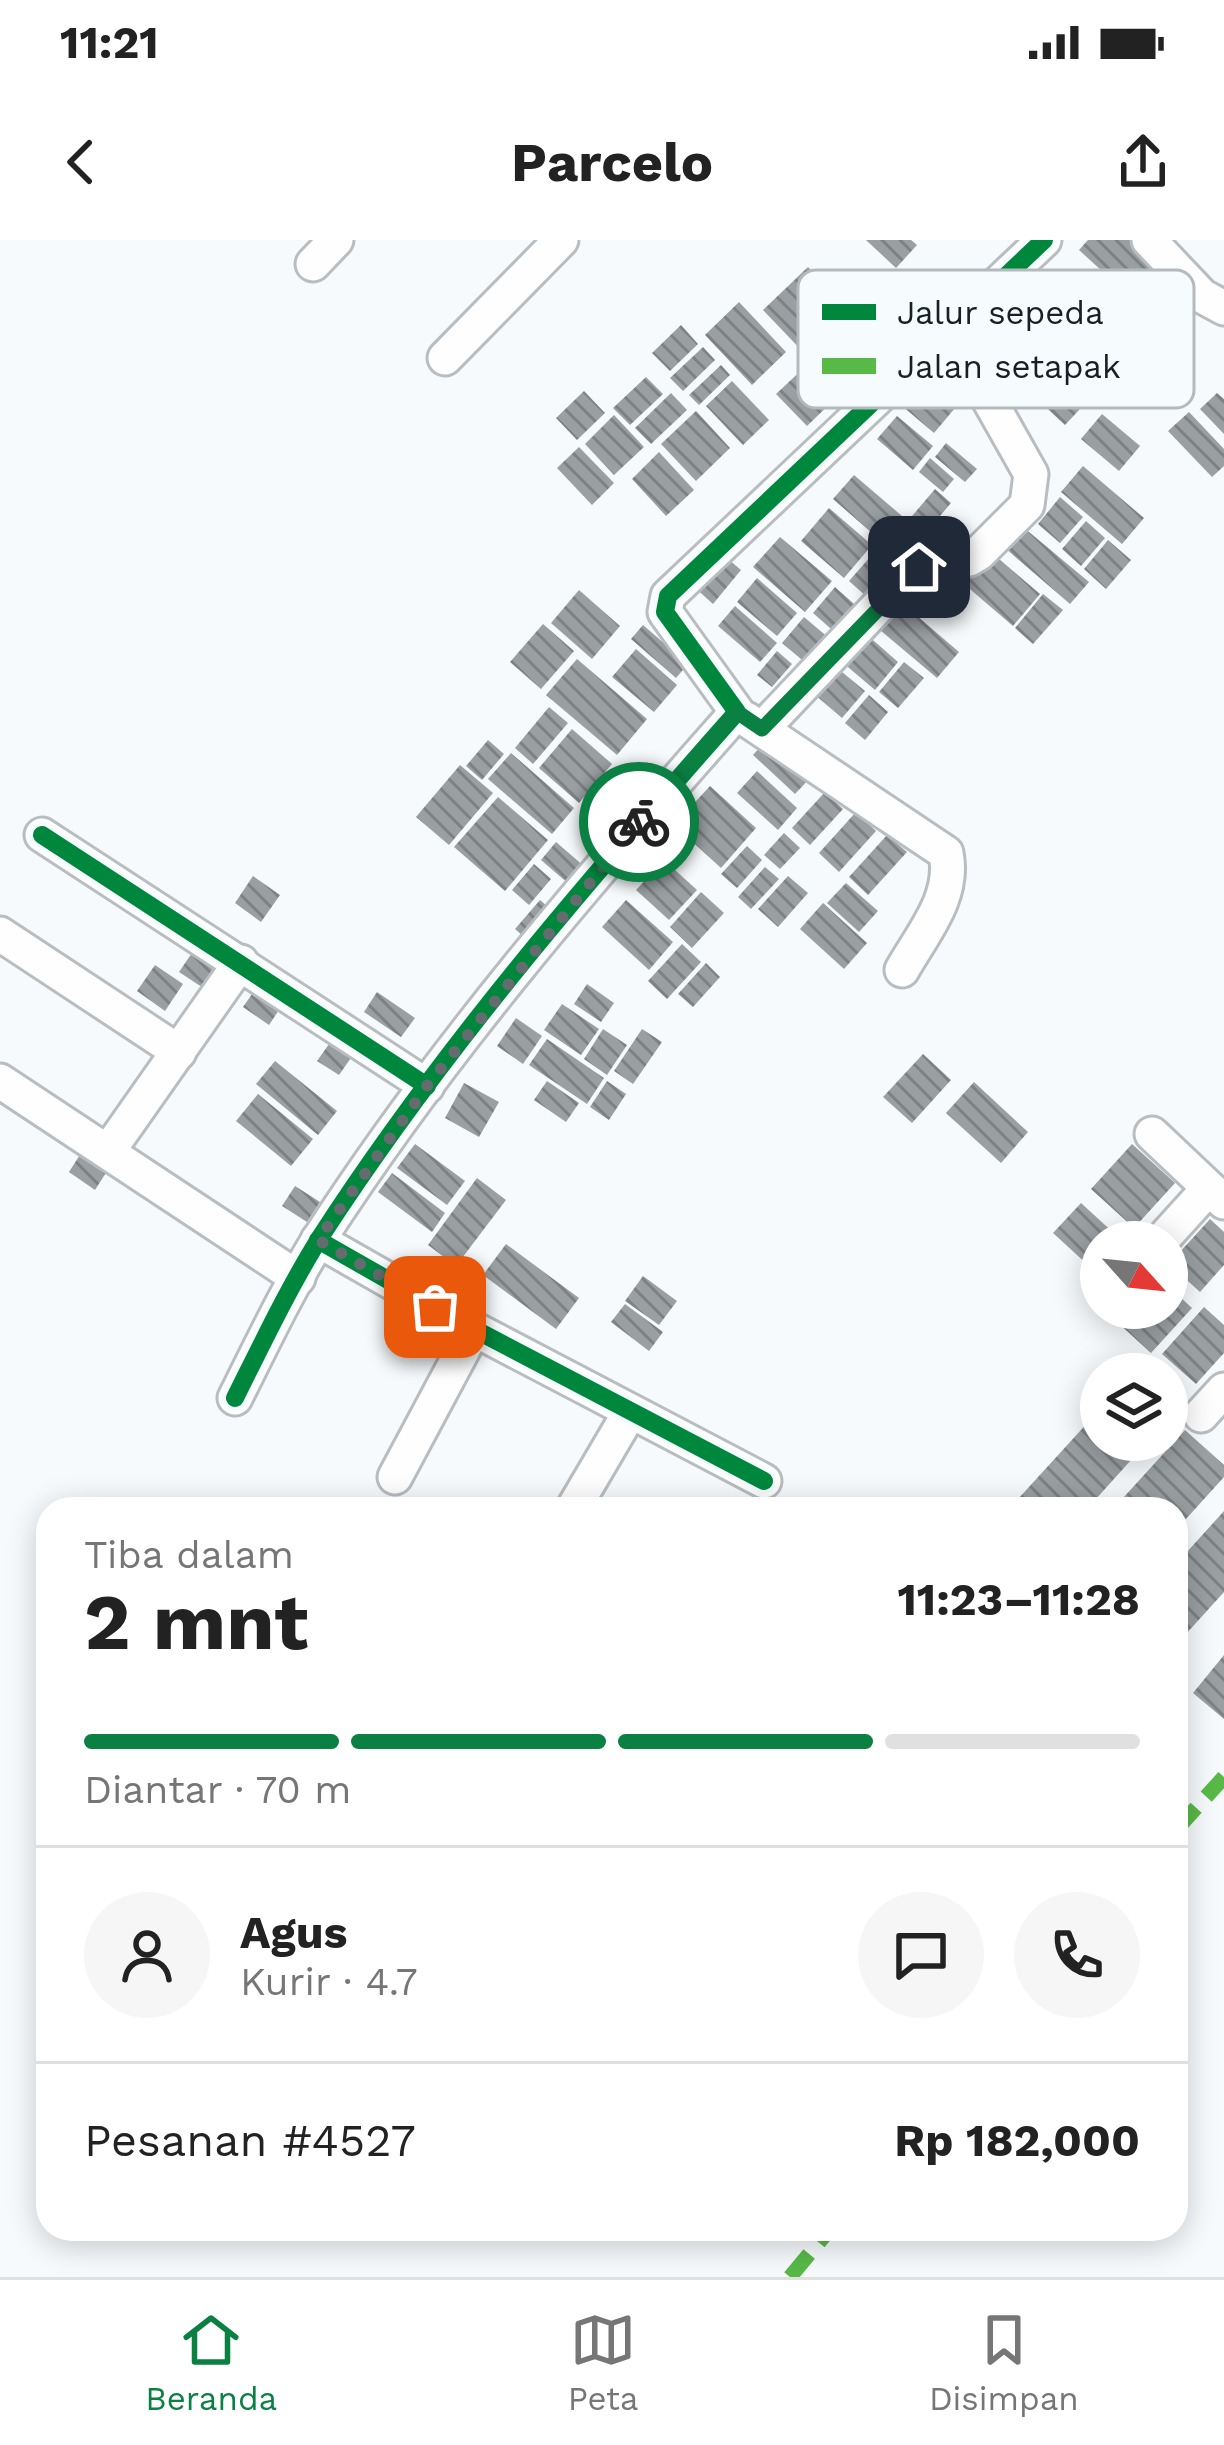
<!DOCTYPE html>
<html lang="id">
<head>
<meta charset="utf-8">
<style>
	body { margin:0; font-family:"Work Sans",sans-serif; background:#f6f6f6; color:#222; height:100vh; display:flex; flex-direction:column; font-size:45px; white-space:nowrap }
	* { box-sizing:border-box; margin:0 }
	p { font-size:39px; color:#767676 }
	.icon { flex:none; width:66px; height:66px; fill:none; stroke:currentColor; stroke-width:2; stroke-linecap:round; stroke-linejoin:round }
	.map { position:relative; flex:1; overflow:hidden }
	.side { position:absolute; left:36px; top:1257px; width:1152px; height:744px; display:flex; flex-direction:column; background:#fff; border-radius:36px; box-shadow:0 6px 30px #0003 }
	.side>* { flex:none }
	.needle { width:78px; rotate:117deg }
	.tools { position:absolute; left:1080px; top:981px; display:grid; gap:24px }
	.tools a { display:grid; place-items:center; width:108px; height:108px; border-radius:50%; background:#fff; box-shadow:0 6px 30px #0003; font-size:60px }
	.pin { position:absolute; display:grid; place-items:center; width:102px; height:102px; color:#fff; margin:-51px; border-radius:24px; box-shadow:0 6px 18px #0006 }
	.courier { position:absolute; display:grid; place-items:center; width:120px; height:120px; margin:-60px; border:9px solid #0b8043; border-radius:50%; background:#fff; color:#222; box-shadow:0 3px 15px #0007 }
	.overview em { font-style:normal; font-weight:700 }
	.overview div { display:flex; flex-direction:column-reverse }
	.overview { display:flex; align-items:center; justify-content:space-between; height:204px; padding:0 48px }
	h1 { font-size:78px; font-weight:700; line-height:90px }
	.bar { display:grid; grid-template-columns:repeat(4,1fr); gap:18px 12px; align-content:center; height:144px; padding:0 48px }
	.bar i { height:15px; border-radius:9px; background:#e0e0e0 }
	.bar .on { background:#0b8043 }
	.bar p { grid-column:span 4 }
	.line { display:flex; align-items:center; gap:30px; padding:0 48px; border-top:3px solid #e0e0e0 }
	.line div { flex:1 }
	.round { display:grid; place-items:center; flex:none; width:126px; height:126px; border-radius:63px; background:#f6f6f6 }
	.status { display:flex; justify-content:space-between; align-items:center; height:84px; padding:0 60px; background:#fff; direction:ltr }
	.status svg { height:33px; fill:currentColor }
	header { display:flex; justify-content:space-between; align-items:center; height:156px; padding:0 48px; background:#fff; font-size:54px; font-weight:700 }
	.dock { display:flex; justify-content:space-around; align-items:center; height:168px; border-top:3px solid #e0e0e0; background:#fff; font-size:33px; color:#767676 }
	.dock a { display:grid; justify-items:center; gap:6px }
	.dock .on { color:#0b8043 }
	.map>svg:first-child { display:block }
</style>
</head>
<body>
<div class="status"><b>11:21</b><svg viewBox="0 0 49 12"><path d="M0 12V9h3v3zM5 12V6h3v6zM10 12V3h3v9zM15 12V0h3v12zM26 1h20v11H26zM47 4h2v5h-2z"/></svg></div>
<header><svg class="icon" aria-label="back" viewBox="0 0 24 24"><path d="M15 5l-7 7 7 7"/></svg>Parcelo<svg class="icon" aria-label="share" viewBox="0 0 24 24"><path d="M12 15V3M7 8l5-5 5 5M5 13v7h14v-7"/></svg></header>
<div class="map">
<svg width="1224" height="2037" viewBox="0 0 1224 2037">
	<defs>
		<pattern id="building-back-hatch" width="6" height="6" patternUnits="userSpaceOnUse" patternTransform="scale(3)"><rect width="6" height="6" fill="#9a9fa2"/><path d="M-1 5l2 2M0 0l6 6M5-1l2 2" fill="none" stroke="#7d8184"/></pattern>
	</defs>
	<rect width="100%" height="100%" fill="#f7fafc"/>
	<g fill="url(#building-back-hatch)">
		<path d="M 866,0 L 911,0 L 917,5 L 896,28 Z"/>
		<path d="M 1088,0 L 1130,0 L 1177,44 L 1149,74 L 1079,10 Z"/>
		<path d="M 808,27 L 873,95 L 828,138 L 763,70 Z"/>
		<path d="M 739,62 L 786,112 L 752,145 L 705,95 Z"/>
		<path d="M 681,85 L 698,104 L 670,131 L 652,113 Z"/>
		<path d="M 1097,99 L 1123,123 L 1065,185 L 1039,161 Z"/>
		<path d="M 703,107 L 715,120 L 683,151 L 670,138 Z"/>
		<path d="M 721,125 L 730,135 L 699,165 L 689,155 Z"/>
		<path d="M 807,125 L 837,157 L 807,186 L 776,154 Z"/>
		<path d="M 916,135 L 955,168 L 934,193 L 895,160 Z"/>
		<path d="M 646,137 L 663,154 L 630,185 L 613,168 Z"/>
		<path d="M 732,141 L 769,180 L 743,205 L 706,166 Z"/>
		<path d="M 584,151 L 605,173 L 577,200 L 556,178 Z"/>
		<path d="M 671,153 L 687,170 L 651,204 L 635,188 Z"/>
		<path d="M 1217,153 L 1224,159 L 1224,194 L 1200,169 Z"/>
		<path d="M 696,171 L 730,208 L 696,241 L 661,204 Z"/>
		<path d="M 1189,172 L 1224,209 L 1224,226 L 1212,237 L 1168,191 Z"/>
		<path d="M 1102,174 L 1140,206 L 1119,231 L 1081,199 Z"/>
		<path d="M 614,175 L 644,207 L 614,235 L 585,204 Z"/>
		<path d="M 897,176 L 933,206 L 913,230 L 877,199 Z"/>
		<path d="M 946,203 L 977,229 L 965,242 L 935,217 Z"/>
		<path d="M 579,207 L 614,243 L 592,265 L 557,228 Z"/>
		<path d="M 659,212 L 694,250 L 666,276 L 632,239 Z"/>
		<path d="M 930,218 L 954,239 L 943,252 L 919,232 Z"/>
		<path d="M 1083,226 L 1144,278 L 1122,304 L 1061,252 Z"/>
		<path d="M 854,235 L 902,276 L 880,300 L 833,259 Z"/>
		<path d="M 935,249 L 951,263 L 906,316 L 890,302 Z"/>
		<path d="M 1060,257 L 1083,277 L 1060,303 L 1038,284 Z"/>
		<path d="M 829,268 L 872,305 L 844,338 L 801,301 Z"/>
		<path d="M 1086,281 L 1105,298 L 1081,326 L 1062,309 Z"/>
		<path d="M 1023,287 L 1089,342 L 1070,364 L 1005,308 Z"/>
		<path d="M 780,297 L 832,341 L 805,372 L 753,327 Z"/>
		<path d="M 1108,300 L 1131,320 L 1106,349 L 1084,329 Z"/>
		<path d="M 878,308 L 905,331 L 876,365 L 849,341 Z"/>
		<path d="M 991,312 L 1040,354 L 1013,386 L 964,344 Z"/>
		<path d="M 721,313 L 741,330 L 713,364 L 693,346 Z"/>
		<path d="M 757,338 L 797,373 L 777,396 L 737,362 Z"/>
		<path d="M 835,347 L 861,370 L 839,396 L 813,373 Z"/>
		<path d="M 579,350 L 620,386 L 592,419 L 551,383 Z"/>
		<path d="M 1043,354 L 1063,370 L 1033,404 L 1015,388 Z"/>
		<path d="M 902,363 L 959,412 L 937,438 L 880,390 Z"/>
		<path d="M 735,366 L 777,403 L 760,422 L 718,386 Z"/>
		<path d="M 804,377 L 830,399 L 808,425 L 782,403 Z"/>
		<path d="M 543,384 L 574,411 L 541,449 L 510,422 Z"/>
		<path d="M 643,385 L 688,424 L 676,438 L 631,399 Z"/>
		<path d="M 866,394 L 898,422 L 875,450 L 842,422 Z"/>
		<path d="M 636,409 L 677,445 L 654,472 L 612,437 Z"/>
		<path d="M 777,411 L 792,424 L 772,447 L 757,435 Z"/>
		<path d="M 577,419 L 647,479 L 617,515 L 546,455 Z"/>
		<path d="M 830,422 L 865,451 L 842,478 L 807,448 Z"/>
		<path d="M 904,422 L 924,438 L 898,468 L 879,452 Z"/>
		<path d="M 869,455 L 888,472 L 865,500 L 845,483 Z"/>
		<path d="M 549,467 L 568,483 L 533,524 L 515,508 Z"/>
		<path d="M 572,489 L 612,524 L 579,563 L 539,528 Z"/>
		<path d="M 769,497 L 812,536 L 795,554 L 753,515 Z"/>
		<path d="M 488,500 L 504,514 L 482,540 L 466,526 Z"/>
		<path d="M 511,513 L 574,568 L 552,594 L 488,539 Z"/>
		<path d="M 460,525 L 493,553 L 449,605 L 416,577 Z"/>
		<path d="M 757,531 L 797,568 L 778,590 L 737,553 Z"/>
		<path d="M 710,546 L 756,588 L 721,628 L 674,585 Z"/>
		<path d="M 825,552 L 843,569 L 810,605 L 792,588 Z"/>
		<path d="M 498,557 L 548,600 L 505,651 L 454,607 Z"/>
		<path d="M 856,572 L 876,591 L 839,632 L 819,613 Z"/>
		<path d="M 784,593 L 800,608 L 780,629 L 764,615 Z"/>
		<path d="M 887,595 L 907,612 L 868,655 L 849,637 Z"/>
		<path d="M 556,602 L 585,627 L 570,645 L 541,620 Z"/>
		<path d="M 747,606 L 762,620 L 737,648 L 721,634 Z"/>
		<path d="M 664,620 L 697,650 L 669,680 L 636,650 Z"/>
		<path d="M 534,624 L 551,639 L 529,665 L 512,650 Z"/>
		<path d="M 765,627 L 779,639 L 751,669 L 738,657 Z"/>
		<path d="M 253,636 L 280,655 L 261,682 L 235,663 Z"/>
		<path d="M 788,636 L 808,653 L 778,687 L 758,669 Z"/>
		<path d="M 846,643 L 878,671 L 859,692 L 827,663 Z"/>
		<path d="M 701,652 L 724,673 L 692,708 L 670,687 Z"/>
		<path d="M 540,660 L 556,674 L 532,704 L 515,689 Z"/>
		<path d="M 626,660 L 673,702 L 649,730 L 602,687 Z"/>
		<path d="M 823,663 L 867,703 L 844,729 L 800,689 Z"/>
		<path d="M 198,704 L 232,728 L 214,755 L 179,732 Z"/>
		<path d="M 682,704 L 701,722 L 667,759 L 648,741 Z"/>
		<path d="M 706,723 L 720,737 L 693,767 L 678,754 Z"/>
		<path d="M 155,725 L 183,744 L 165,771 L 137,751 Z"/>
		<path d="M 261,741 L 287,758 L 269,785 L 243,767 Z"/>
		<path d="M 587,744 L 614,763 L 601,782 L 574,764 Z"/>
		<path d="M 377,752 L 415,778 L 401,797 L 364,772 Z"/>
		<path d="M 562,764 L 599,789 L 581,815 L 544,790 Z"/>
		<path d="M 516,778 L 542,796 L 523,824 L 497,806 Z"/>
		<path d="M 603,789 L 627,805 L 607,835 L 584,819 Z"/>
		<path d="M 642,789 L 662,802 L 633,844 L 614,831 Z"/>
		<path d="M 334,797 L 355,812 L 339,835 L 317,821 Z"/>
		<path d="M 547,799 L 604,838 L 587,864 L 529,825 Z"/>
		<path d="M 923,814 L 951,840 L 912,883 L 883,857 Z"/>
		<path d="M 275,821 L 337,871 L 318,895 L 256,844 Z"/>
		<path d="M 547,841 L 579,863 L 566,882 L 534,860 Z"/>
		<path d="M 607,841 L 626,854 L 609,880 L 590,867 Z"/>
		<path d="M 974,842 L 1028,892 L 1001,923 L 946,873 Z"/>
		<path d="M 464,843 L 499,862 L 479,897 L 445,878 Z"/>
		<path d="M 258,854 L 313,899 L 291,926 L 236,881 Z"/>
		<path d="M 415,904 L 465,941 L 447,965 L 397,928 Z"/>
		<path d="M 1132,904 L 1175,943 L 1134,988 L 1091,949 Z"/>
		<path d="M 83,910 L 109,928 L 95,950 L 69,932 Z"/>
		<path d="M 392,933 L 445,973 L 432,992 L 378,952 Z"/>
		<path d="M 477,938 L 506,960 L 456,1026 L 428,1005 Z"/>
		<path d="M 295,946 L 320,962 L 307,982 L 282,966 Z"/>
		<path d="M 1081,963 L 1117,996 L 1111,1002 L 1101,1002 L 1101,1013 L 1089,1026 L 1053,993 Z"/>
		<path d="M 1210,979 L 1224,992 L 1224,1025 L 1200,1052 L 1169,1024 Z"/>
		<path d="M 506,1004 L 579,1058 L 556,1089 L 483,1035 Z"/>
		<path d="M 643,1036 L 677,1061 L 659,1085 L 625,1061 Z"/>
		<path d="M 1167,1045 L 1192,1068 L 1151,1113 L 1117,1082 L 1130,1068 L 1167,1068 Z"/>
		<path d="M 625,1064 L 663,1092 L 649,1111 L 611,1082 Z"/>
		<path d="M 1204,1067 L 1224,1085 L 1224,1113 L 1196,1144 L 1162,1114 Z"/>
		<path d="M 1101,1168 L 1101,1200 L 1149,1200 L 1087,1269 L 1029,1269 L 1018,1259 Z"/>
		<path d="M 1185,1190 L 1224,1225 L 1224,1237 L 1176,1290 L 1176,1269 L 1113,1269 Z"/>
		<path d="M 1224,1271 L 1224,1352 L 1176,1405 L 1176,1324 Z"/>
		<path d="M 1224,1415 L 1224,1479 L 1193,1453 Z"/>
	</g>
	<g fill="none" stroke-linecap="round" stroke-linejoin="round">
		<defs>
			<g id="street">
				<path d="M 1149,0 L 1202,56 L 1224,68"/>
				<path d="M 313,24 L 336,0"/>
				<path d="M 445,118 L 561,0"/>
				<path d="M 746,479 L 946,613 C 955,657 923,693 902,730"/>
				<path d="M 762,489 L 903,340 L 935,320 L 969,319 L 979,313 L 1027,265 L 1031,234 L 949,89"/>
				<path d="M 42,595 L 427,846"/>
				<path d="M 0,694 L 179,812"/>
				<path d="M 0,841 L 298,1038"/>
				<path d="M 1152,894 L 1224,962"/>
				<path d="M 109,910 L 241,722"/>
				<path d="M 318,1000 L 474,1089 L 764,1241"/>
				<path d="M 1160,1002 L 1209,948"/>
				<path d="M 235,1158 C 262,1104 289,1047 321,996 C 442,809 590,638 737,472 L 665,372 L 668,356 L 1044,0"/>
				<path d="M 1201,1175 L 1224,1150"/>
				<path d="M 395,1237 L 474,1089"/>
				<path d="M 573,1269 L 630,1172"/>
			</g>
		</defs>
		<use href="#street" stroke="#b7bdc1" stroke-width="39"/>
		<use href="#street" stroke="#fefeff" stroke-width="33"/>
		<g stroke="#58b947" stroke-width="15" stroke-dasharray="30 15" stroke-linecap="butt">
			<path d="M 1176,1590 L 1224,1537"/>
			<path d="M 790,2037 L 830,1989"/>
		</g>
		<defs>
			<g id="cycleway">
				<path d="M 42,595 L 427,846"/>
				<path d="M 318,1000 L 474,1089 L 764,1241"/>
				<path d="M 235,1158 C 262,1104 289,1047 321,996 C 442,809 590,638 737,472 L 665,372 L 668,356 L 1044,0"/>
			</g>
		</defs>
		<use href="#cycleway" stroke="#f6fbfd" stroke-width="26"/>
		<use href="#cycleway" stroke="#00873e" stroke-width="18"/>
	</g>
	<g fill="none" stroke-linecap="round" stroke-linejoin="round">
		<path stroke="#656c70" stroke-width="12" stroke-dasharray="0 21.6" d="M 435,1067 L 318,1000 L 427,846 L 639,582"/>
		<path stroke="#0b8043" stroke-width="15" d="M 639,582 L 737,472 L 762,489 L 919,327"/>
	</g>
	<rect x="798" y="30" width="396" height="138" rx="18" fill="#f6fbfd" stroke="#b3b9bc" stroke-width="3"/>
	<rect x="822" y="64" width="54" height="16" fill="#00873e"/>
	<rect x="822" y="118" width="54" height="16" fill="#58b947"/>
	<g font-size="33" fill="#162025">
		<text x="897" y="84">Jalur sepeda</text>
		<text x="897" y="138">Jalan setapak</text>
	</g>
</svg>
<div class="tools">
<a><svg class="needle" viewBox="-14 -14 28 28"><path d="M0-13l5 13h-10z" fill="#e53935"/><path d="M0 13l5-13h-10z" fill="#767676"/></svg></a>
<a><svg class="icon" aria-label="layers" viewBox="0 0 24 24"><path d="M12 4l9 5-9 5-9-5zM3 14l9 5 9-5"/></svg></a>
</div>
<div class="pin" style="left:435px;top:1067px;background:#ea580c"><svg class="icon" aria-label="bag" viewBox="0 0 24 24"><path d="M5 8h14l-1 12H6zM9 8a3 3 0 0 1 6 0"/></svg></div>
<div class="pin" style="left:919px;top:327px;background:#1f2937"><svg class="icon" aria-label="home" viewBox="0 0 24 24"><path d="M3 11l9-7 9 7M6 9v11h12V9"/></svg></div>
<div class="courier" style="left:639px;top:582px"><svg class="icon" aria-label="bike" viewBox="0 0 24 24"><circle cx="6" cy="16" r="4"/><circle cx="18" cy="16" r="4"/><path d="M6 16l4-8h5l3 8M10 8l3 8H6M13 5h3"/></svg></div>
<section class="side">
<div class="overview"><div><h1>2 mnt</h1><p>Tiba dalam</p></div><em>11:23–11:28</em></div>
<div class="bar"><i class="on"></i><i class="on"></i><i class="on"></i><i></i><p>Diantar · 70 m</p></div>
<div class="line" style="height:216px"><a class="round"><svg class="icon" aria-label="person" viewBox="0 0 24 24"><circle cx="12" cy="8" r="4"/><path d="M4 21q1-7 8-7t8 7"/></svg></a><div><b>Agus</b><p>Kurir · 4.7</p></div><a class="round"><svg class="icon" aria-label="chat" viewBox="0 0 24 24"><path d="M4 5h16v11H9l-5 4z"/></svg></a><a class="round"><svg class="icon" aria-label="phone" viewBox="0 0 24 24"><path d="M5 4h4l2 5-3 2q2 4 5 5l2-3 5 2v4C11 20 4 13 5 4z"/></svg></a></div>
<div class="line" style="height:156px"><div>Pesanan #4527</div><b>Rp 182,000</b></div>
</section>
</div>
<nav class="dock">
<a class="on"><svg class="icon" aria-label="home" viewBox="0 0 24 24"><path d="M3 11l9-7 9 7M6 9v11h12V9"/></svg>Beranda</a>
<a><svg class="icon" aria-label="map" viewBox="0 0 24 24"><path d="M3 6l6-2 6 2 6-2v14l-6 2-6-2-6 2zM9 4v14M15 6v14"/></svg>Peta</a>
<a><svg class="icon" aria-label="saved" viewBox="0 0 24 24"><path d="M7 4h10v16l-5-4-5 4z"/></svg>Disimpan</a>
</nav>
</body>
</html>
